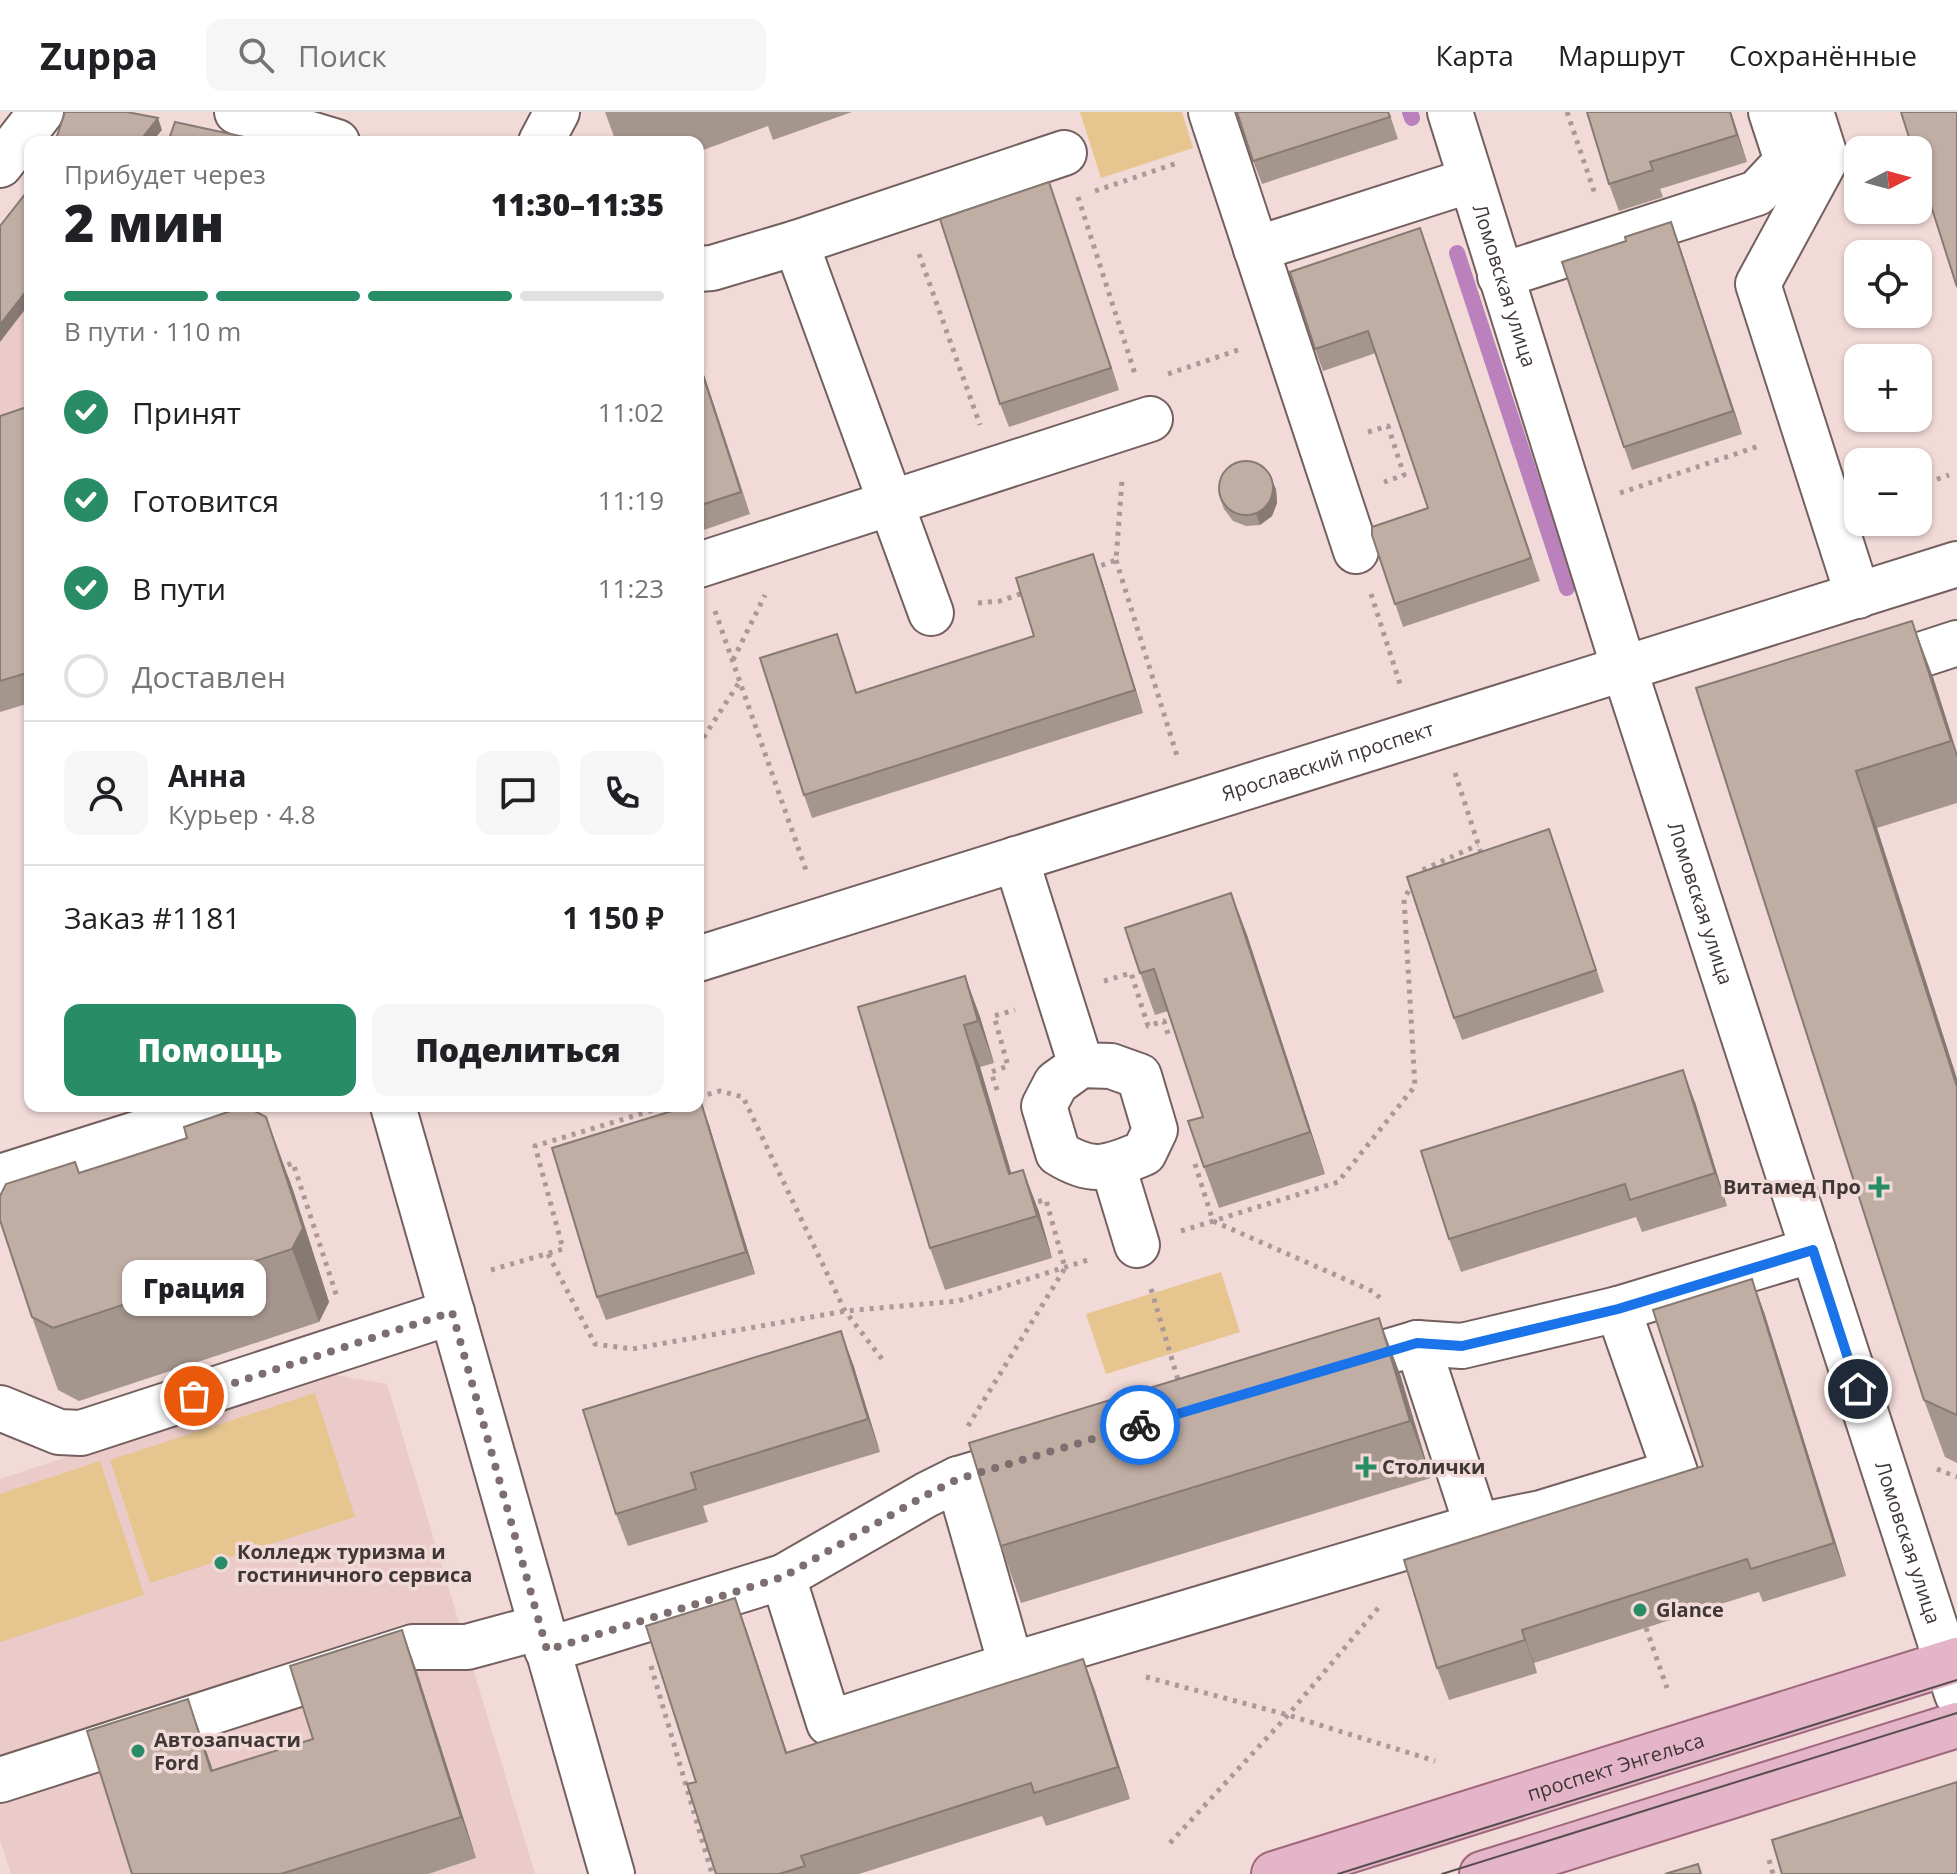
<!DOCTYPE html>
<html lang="ru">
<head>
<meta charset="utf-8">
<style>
	body { margin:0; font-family:"Open Sans",sans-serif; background:#f6f6f6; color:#202124; height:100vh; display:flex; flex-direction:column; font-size:30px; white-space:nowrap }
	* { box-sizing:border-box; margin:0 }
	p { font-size:26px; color:#757577 }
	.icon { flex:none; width:44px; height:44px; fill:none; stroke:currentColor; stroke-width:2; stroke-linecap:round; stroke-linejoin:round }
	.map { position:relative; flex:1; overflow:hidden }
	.drawer { position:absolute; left:24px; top:24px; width:680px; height:976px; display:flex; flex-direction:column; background:#fff; border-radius:16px; box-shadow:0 2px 6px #0004 }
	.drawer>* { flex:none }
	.needle { width:52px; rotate:84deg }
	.fabs { position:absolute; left:1844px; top:24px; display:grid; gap:16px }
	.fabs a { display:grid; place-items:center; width:88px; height:88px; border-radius:16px; background:#fff; box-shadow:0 2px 6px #0004; font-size:40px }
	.pin { position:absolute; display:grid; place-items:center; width:68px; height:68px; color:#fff; margin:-34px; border:4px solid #fff; border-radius:50%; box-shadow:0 2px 8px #0007 }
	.courier { position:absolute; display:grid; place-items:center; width:80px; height:80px; margin:-40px; border:6px solid #1a73e8; border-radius:50%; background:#fff; color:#222; box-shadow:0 2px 10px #0007 }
	.bubble { position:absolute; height:56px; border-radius:16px; background:#fff; box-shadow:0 2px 6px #0004; font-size:26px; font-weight:800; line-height:56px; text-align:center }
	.overview em { font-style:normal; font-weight:800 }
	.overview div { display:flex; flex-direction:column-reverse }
	.overview { display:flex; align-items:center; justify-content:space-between; height:136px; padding:0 40px }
	h1 { font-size:52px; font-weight:800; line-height:60px }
	.bar { display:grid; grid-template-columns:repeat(4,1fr); gap:12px 8px; align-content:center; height:96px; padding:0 40px }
	.bar i { height:10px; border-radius:6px; background:#e0e0e0 }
	.bar .active { background:#288c66 }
	.bar p { grid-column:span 4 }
	.line { display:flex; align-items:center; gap:20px; padding:0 40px; border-top:2px solid #e0e0e0 }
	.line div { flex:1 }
	.round { display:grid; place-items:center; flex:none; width:84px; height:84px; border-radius:16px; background:#f6f6f6 }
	ol { padding:0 40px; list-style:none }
	li { display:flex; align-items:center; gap:24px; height:88px }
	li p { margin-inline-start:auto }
	li .icon { padding:8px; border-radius:50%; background:#288c66; color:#fff; stroke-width:4 }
	li:last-child { color:#757577 }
	li i { width:44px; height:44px; border:4px solid #e0e0e0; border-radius:50% }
	.action { display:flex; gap:16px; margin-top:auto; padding:16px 40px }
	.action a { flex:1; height:92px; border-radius:16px; background:#288c66; color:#fff; font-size:32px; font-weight:800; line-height:92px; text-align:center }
	.action a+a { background:#f6f6f6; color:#202124 }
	header { display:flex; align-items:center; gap:48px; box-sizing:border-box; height:112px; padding:0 40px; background:#fff; border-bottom:2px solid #e0e0e0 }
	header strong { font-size:38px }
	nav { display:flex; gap:44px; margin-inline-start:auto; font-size:28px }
	.search { width:560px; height:72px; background:#f6f6f6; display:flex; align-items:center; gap:20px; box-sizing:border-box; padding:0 28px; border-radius:16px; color:#757577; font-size:30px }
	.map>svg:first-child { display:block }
</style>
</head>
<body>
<header>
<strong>Zuppa</strong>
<div class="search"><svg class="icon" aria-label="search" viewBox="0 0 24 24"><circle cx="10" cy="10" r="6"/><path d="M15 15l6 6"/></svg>Поиск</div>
<nav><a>Карта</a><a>Маршрут</a><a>Сохранённые</a></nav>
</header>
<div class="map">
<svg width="1957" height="1762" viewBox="0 0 1957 1762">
	<rect width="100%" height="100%" fill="#f1dad8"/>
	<g fill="#eacbc9">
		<path d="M 30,92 L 30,378 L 0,387 L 0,131 Z"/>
		<path d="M 323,1261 L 387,1272 L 535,1762 L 11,1762 L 0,1728 L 0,1367 Z"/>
	</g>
	<g fill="#e6c58f">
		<path d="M 1080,0 L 1182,0 L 1193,36 L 1101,66 Z"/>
		<path d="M 1221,1160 L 1240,1220 L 1106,1262 L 1086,1202 Z"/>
		<path d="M 315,1281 L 355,1405 L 150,1471 L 110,1348 Z"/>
		<path d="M 100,1349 L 144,1483 L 0,1530 L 0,1382 Z"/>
	</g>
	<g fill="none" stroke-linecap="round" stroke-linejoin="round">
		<g stroke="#bb81bc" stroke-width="16">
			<path d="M 1410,0 L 1412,6"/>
			<path d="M 1457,141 L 1567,476"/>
		</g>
		<defs>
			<g id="minor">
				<path d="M 237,0 L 337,30"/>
				<path d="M 1211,0 L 1356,439"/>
				<path id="s1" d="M 1450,0 L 1624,556 L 1957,1582"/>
				<path d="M 1811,0 L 1826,47 L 1758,172 L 1858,484"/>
				<path d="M 541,30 L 557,0"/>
				<path d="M 0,53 L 41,0"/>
				<path d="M 796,131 L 931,501"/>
				<path d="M 1256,137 L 1471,68"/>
				<path d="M 698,157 L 712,156 L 796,131 L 1064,41"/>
				<path d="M 1500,164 L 1757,81 L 1787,49 L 1771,0"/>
				<path d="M 699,453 L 1150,307"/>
				<path d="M 1868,560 L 1957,531"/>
				<path d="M 1016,747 L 1081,953 L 1111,954 L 1139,964 L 1155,1018 L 1144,1041 C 1108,1056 1093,1063 1058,1041 L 1044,994 L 1056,971 L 1081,953"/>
				<path id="s2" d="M 698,847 L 1957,452"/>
				<path d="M 393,994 L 612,1762"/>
				<path d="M 1113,1054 L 1137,1133"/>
				<path d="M 0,1065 L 225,994"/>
				<path d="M 1417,1231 L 1477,1414"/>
				<path d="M 1336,1255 L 1417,1231 L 1462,1234 L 1618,1197 L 1813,1138"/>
				<path d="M 0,1296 L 59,1320 L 81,1321 L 452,1200"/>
				<path d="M 958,1367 L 1011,1553"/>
				<path d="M 783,1465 L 829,1611 L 1011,1553 L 1477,1414 L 1541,1401 L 1675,1360 L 1618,1197"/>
				<path d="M 547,1538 L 783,1465 L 926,1383 L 958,1367 L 1036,1344"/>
				<path d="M 0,1668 L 413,1535 L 467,1535 L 541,1515"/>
			</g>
			<g id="major">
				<path id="s3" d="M 1274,1762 L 1957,1548"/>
				<path d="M 1482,1762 L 1957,1613"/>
			</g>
		</defs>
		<use href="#minor" stroke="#73605f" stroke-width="48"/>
		<use href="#major" stroke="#9f687d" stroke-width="48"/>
		<g stroke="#ab9998" stroke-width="5" stroke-dasharray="4 6" stroke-linecap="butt">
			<path d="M 1567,0 L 1595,82"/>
			<path d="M 1095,79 L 1177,51"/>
			<path d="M 1078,85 L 1135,262"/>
			<path d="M 919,142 L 980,313"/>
			<path d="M 1168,262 L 1238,238"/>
			<path d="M 1368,320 L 1388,314 L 1404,363 L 1384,370"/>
			<path d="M 1918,374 L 1949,363"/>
			<path d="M 1620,381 L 1759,334"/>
			<path d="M 1116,448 L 1178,647"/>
			<path d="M 1092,457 L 1116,448 L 1122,368"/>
			<path d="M 1371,482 L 1401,575"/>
			<path d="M 978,491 L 1000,489 L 1026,480"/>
			<path d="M 715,499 L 807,761"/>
			<path d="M 733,548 L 765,483"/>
			<path d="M 698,634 L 740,569"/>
			<path d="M 1455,661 L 1483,747"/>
			<path d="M 1104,869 L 1131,861 L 1148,914 L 1164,909 L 1169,925"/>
			<path d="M 997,978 L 991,960 L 1008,954 L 994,904 L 1015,898"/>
			<path d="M 698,985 L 720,979 L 743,985 L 845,1199 L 882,1247"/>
			<path d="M 1195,1052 L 1213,1109 L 1374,1180 L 1384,1190"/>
			<path d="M 278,1056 L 293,1051 L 337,1185"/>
			<path d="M 1181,1119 L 1338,1070 L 1415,974 L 1404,787 L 1420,759 L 1478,733"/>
			<path d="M 548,1142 L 595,1232 L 632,1237 L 845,1199 L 958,1189 L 1091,1147"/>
			<path d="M 491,1158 L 563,1137 L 535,1034 L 667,994"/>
			<path d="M 1151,1177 L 1179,1271"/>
			<path d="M 968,1314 L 1065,1156 L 1046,1088 L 1030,1091"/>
			<path d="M 1937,1357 L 1957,1365"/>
			<path d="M 1646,1516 L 1667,1576"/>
			<path d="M 651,1554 L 712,1762"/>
			<path d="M 1146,1565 L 1288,1603 L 1435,1649"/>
			<path d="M 1170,1731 L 1288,1603 L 1379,1495"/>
			<path d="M 1769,1748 L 1773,1762"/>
		</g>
		<use href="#minor" stroke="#fff" stroke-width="44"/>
		<use href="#major" stroke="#e4b5c8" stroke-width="44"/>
		<g stroke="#584d4d" stroke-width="2">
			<path d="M 1338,1762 L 1957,1568"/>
			<path d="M 1442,1762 L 1957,1601"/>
		</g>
	</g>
	<g fill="#a5968d">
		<path d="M 605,0 L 852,0 L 773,28 L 768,14 L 698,40 L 698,30 L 616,30 Z"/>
		<path d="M 1389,0 L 1398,27 L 1262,72 L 1253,49 Z"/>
		<path d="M 1731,0 L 1747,50 L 1660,77 L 1663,85 L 1619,99 L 1609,72 Z"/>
		<path d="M 1057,93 L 1119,278 L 1009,315 L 1000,292 Z"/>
		<path d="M 1420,116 L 1540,469 L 1403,515 L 1372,423 L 1428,396 L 1376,241 L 1323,259 L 1315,237 Z"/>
		<path d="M 1679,132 L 1742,322 L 1632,358 L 1624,335 Z"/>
		<path d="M 698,245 L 750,402 L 698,420 Z"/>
		<path d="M 30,294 L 30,591 L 0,600 L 0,304 Z"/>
		<path d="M 1276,377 L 1277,391 L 1272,404 L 1260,413 L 1246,414 L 1233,409 L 1224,397 L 1220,386 Z"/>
		<path d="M 1093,442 L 1143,601 L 812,706 L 804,683 L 845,544 L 857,581 L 1034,524 Z"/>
		<path d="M 1933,565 L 1957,641 L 1957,691 L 1877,716 L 1957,967 L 1957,1351 L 1945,1345 L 1924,1288 L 1696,576 Z"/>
		<path d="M 1557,740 L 1604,880 L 1462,928 L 1454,906 Z"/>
		<path d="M 1231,781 L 1247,823 L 1325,1062 L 1219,1096 L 1204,1055 L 1203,1005 L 1168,899 L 1155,903 L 1140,861 Z"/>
		<path d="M 965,864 L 980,905 L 994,951 L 980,955 L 1011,1061 L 1023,1058 L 1039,1100 L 1052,1146 L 945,1178 L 930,1136 Z"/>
		<path d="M 1695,990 L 1727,1094 L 1642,1120 L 1636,1105 L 1461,1160 L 1449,1127 Z"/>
		<path d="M 266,1005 L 293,1078 L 329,1190 L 319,1210 L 79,1289 L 58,1278 L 32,1205 L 79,1061 Z"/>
		<path d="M 709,1013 L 755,1162 L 606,1208 L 597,1185 Z"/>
		<path d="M 1764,1200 L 1846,1464 L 1763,1490 L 1759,1480 L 1534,1551 L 1537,1561 L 1449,1588 L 1437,1556 L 1703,1354 Z"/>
		<path d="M 853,1252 L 880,1340 L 703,1394 L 708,1410 L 628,1434 L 616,1402 Z"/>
		<path d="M 1400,1262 L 1431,1366 L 1021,1491 L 1001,1434 Z"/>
		<path d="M 735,1486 L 787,1641 L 1083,1547 L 1095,1579 L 1130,1687 L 1046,1714 L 1042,1704 L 859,1762 L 716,1762 L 696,1670 Z"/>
		<path d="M 402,1518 L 417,1560 L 476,1746 L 428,1762 L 132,1762 L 188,1587 L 213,1659 L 313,1627 Z"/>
	</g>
	<g fill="#867a73">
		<path d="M 1730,0 L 1731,0 L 1747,50 L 1737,23 Z"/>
		<path d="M 158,6 L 162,18 L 152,30 L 139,30 Z"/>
		<path d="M 1049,70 L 1057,93 L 1119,278 L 1111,256 Z"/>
		<path d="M 1671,110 L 1679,132 L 1742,322 L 1733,299 Z"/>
		<path d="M 30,174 L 30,191 L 0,230 L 0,213 Z"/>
		<path d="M 698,245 L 750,402 L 698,248 Z"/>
		<path d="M 1271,366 L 1276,377 L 1277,391 L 1272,404 L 1260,413 L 1256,401 Z"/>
		<path d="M 1093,442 L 1101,465 L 1143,601 L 1135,578 Z"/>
		<path d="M 1912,509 L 1933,565 L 1957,641 L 1957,646 Z"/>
		<path d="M 1856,659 L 1877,716 L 1957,967 L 1957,975 Z"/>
		<path d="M 1231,781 L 1247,823 L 1325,1062 L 1310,1020 Z"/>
		<path d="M 965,864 L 980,905 L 994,951 L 978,909 Z"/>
		<path d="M 964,913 L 980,955 L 1024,1104 L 1009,1062 Z"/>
		<path d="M 1683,958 L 1695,990 L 1727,1094 L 1715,1061 Z"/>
		<path d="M 701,990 L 709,1013 L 755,1162 L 746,1140 Z"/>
		<path d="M 266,1005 L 293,1078 L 329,1190 L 319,1210 L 292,1137 Z"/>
		<path d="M 1023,1058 L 1039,1100 L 1052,1146 L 1037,1104 Z"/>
		<path d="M 1752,1167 L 1764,1200 L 1846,1464 L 1834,1431 Z"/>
		<path d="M 1379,1206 L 1400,1262 L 1431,1366 L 1410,1309 Z"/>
		<path d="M 841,1219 L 853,1252 L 880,1340 L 868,1307 Z"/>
		<path d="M 735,1486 L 747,1519 L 798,1674 L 786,1641 Z"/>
		<path d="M 402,1518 L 417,1560 L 476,1746 L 461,1705 Z"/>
		<path d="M 1522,1518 L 1534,1551 L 1537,1561 L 1525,1528 Z"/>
		<path d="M 1083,1547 L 1095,1579 L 1130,1687 L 1118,1655 Z"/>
		<path d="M 188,1587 L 203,1629 L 227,1701 L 211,1659 Z"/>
	</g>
	<g fill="#c0aea4" stroke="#867a73" stroke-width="2">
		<path d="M 65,0 L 127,0 L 158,6 L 139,30 L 55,30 Z"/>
		<path d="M 1237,0 L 1388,0 L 1390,5 L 1253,49 Z"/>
		<path d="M 1587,0 L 1730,0 L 1737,23 L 1650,50 L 1653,58 L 1609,72 Z"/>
		<path d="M 1901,0 L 1957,0 L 1957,175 L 1918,53 L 1918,38 L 1913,38 Z"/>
		<path d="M 175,10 L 268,30 L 168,30 Z"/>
		<path d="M 1049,70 L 1111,256 L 1000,292 L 940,107 Z"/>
		<path d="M 30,76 L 30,174 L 0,213 L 0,114 Z"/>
		<path d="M 1671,110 L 1733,299 L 1624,335 L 1562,150 L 1626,129 L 1625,125 Z"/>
		<path d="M 1420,116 L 1531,446 L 1395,492 L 1372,423 L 1372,415 L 1428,396 L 1368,219 L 1315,237 L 1290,160 Z"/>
		<path d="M 698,248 L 741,380 L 698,394 Z"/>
		<path d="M 30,294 L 30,560 L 0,569 L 0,304 Z"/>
		<circle cx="1246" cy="376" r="27"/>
		<path d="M 1093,442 L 1135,578 L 804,683 L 760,546 L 837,522 L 856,581 L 1034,524 L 1016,466 Z"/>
		<path d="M 1912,509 L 1951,629 L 1856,659 L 1957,975 L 1957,1303 L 1924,1288 L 1696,576 Z"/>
		<path d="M 1549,717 L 1596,858 L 1454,906 L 1407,765 Z"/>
		<path d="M 1231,781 L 1310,1020 L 1204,1055 L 1188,1009 L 1203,1005 L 1154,857 L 1140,861 L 1125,816 Z"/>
		<path d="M 965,864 L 978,909 L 964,913 L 1009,1062 L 1023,1058 L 1037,1104 L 930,1136 L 858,895 Z"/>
		<path d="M 1683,958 L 1715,1061 L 1630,1088 L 1625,1072 L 1449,1127 L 1421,1039 Z"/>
		<path d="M 701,990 L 746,1140 L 597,1185 L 552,1036 L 688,994 L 698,994 L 698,991 Z"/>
		<path d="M 245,994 L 266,1005 L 303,1116 L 292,1137 L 53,1216 L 32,1205 L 0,1108 L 0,1084 L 6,1072 L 75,1050 L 79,1061 L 123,1047 L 187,1026 L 184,1015 Z"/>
		<path d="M 1752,1167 L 1834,1431 L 1751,1457 L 1747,1447 L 1522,1518 L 1525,1528 L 1437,1556 L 1404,1448 L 1703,1354 L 1653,1198 Z"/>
		<path d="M 1379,1206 L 1410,1309 L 1001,1434 L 969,1331 Z"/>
		<path d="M 841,1219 L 868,1307 L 691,1361 L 696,1377 L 616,1402 L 583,1298 Z"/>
		<path d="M 735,1486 L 786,1641 L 1083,1547 L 1118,1655 L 1034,1681 L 1031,1671 L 801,1744 L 805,1754 L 779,1762 L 716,1762 L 687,1672 L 696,1670 L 646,1514 Z"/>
		<path d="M 402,1518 L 461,1705 L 281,1762 L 132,1762 L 87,1619 L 188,1587 L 211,1659 L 313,1627 L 290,1554 Z"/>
		<path d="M 1957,1670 L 1957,1762 L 1782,1762 L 1772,1728 Z"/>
		<path d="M 1698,1752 L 1701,1762 L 1665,1762 Z"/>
	</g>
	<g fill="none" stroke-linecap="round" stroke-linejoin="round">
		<path stroke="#7d6f6f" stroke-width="8" stroke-dasharray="0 14.4" d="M 194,1284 L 452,1200 L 547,1538 L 783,1465 L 926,1383 L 958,1367 L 1140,1313"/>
		<path stroke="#1a73e8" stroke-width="10" d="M 1140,1313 L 1417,1231 L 1462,1234 L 1618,1197 L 1813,1138 L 1858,1277"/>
	</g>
	<g fill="#288c66" stroke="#f1dad8" stroke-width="3">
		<path d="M1875 1063h8v8h8v8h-8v8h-8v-8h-8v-8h8z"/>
		<path d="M1362 1343h8v8h8v8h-8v8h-8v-8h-8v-8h8z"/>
		<circle cx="221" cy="1451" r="8"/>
		<circle cx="1640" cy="1498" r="8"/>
		<circle cx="138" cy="1639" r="8"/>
	</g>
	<g text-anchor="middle" stroke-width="7" stroke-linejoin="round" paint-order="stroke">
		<g font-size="20" fill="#3f3636" stroke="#f1dad8">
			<text dy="7" stroke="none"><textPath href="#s1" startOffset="182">Ломовская улица</textPath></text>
			<text dy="7" stroke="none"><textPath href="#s2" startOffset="660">Ярославский проспект</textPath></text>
			<text dy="7" stroke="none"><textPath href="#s1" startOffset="830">Ломовская улица</textPath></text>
			<text dy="7" stroke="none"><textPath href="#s1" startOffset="1502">Ломовская улица</textPath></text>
			<text dy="7" stroke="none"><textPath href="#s3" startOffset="358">проспект Энгельса</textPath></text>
		</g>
		<g font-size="20" font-weight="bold" fill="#3f3636" stroke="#f1dad8" text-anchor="start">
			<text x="1861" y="1082" text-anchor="end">Витамед Про</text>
			<text x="1382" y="1362">Столички</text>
			<text x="237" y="1447">Колледж туризма и<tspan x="237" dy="23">гостиничного сервиса</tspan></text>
			<text x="1656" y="1505">Glance</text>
			<text x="154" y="1635">Автозапчасти<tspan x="154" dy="23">Ford</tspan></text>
		</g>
	</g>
</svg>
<div class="fabs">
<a><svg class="needle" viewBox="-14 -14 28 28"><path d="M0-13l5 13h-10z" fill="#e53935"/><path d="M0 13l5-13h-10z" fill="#757577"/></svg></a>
<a><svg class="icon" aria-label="locate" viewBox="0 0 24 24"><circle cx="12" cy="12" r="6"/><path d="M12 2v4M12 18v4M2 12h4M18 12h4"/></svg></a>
<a>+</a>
<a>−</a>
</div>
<div class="pin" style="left:194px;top:1284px;background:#ea580c"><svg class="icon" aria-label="bag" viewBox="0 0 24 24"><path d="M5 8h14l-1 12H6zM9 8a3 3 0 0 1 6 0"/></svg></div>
<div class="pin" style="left:1858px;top:1277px;background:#1f2937"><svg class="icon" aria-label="home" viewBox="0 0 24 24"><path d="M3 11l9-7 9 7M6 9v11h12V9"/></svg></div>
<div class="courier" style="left:1140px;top:1313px"><svg class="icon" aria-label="bike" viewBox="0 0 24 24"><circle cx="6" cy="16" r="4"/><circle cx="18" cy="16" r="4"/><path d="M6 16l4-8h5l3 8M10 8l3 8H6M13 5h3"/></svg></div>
<div class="bubble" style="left:122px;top:1148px;width:144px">Грация</div>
<section class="drawer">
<div class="overview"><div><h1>2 мин</h1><p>Прибудет через</p></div><em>11:30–11:35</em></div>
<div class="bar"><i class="active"></i><i class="active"></i><i class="active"></i><i></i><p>В пути · 110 m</p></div>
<ol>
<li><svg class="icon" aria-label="check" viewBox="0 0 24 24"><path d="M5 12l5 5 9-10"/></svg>Принят<p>11:02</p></li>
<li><svg class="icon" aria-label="check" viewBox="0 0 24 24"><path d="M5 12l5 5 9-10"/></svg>Готовится<p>11:19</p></li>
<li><svg class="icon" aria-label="check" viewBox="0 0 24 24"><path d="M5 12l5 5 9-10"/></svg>В пути<p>11:23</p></li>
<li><i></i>Доставлен</li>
</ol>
<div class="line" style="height:144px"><a class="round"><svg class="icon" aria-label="person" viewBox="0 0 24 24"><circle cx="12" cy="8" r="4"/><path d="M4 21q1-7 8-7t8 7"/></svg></a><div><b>Анна</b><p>Курьер · 4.8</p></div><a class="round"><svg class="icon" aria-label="chat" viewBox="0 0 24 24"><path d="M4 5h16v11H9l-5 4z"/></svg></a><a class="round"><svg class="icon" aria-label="phone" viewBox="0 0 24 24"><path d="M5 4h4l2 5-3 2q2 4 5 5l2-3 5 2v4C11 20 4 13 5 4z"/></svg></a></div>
<div class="line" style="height:104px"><div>Заказ #1181</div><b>1 150 ₽</b></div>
<div class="action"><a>Помощь</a><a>Поделиться</a></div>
</section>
</div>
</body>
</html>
